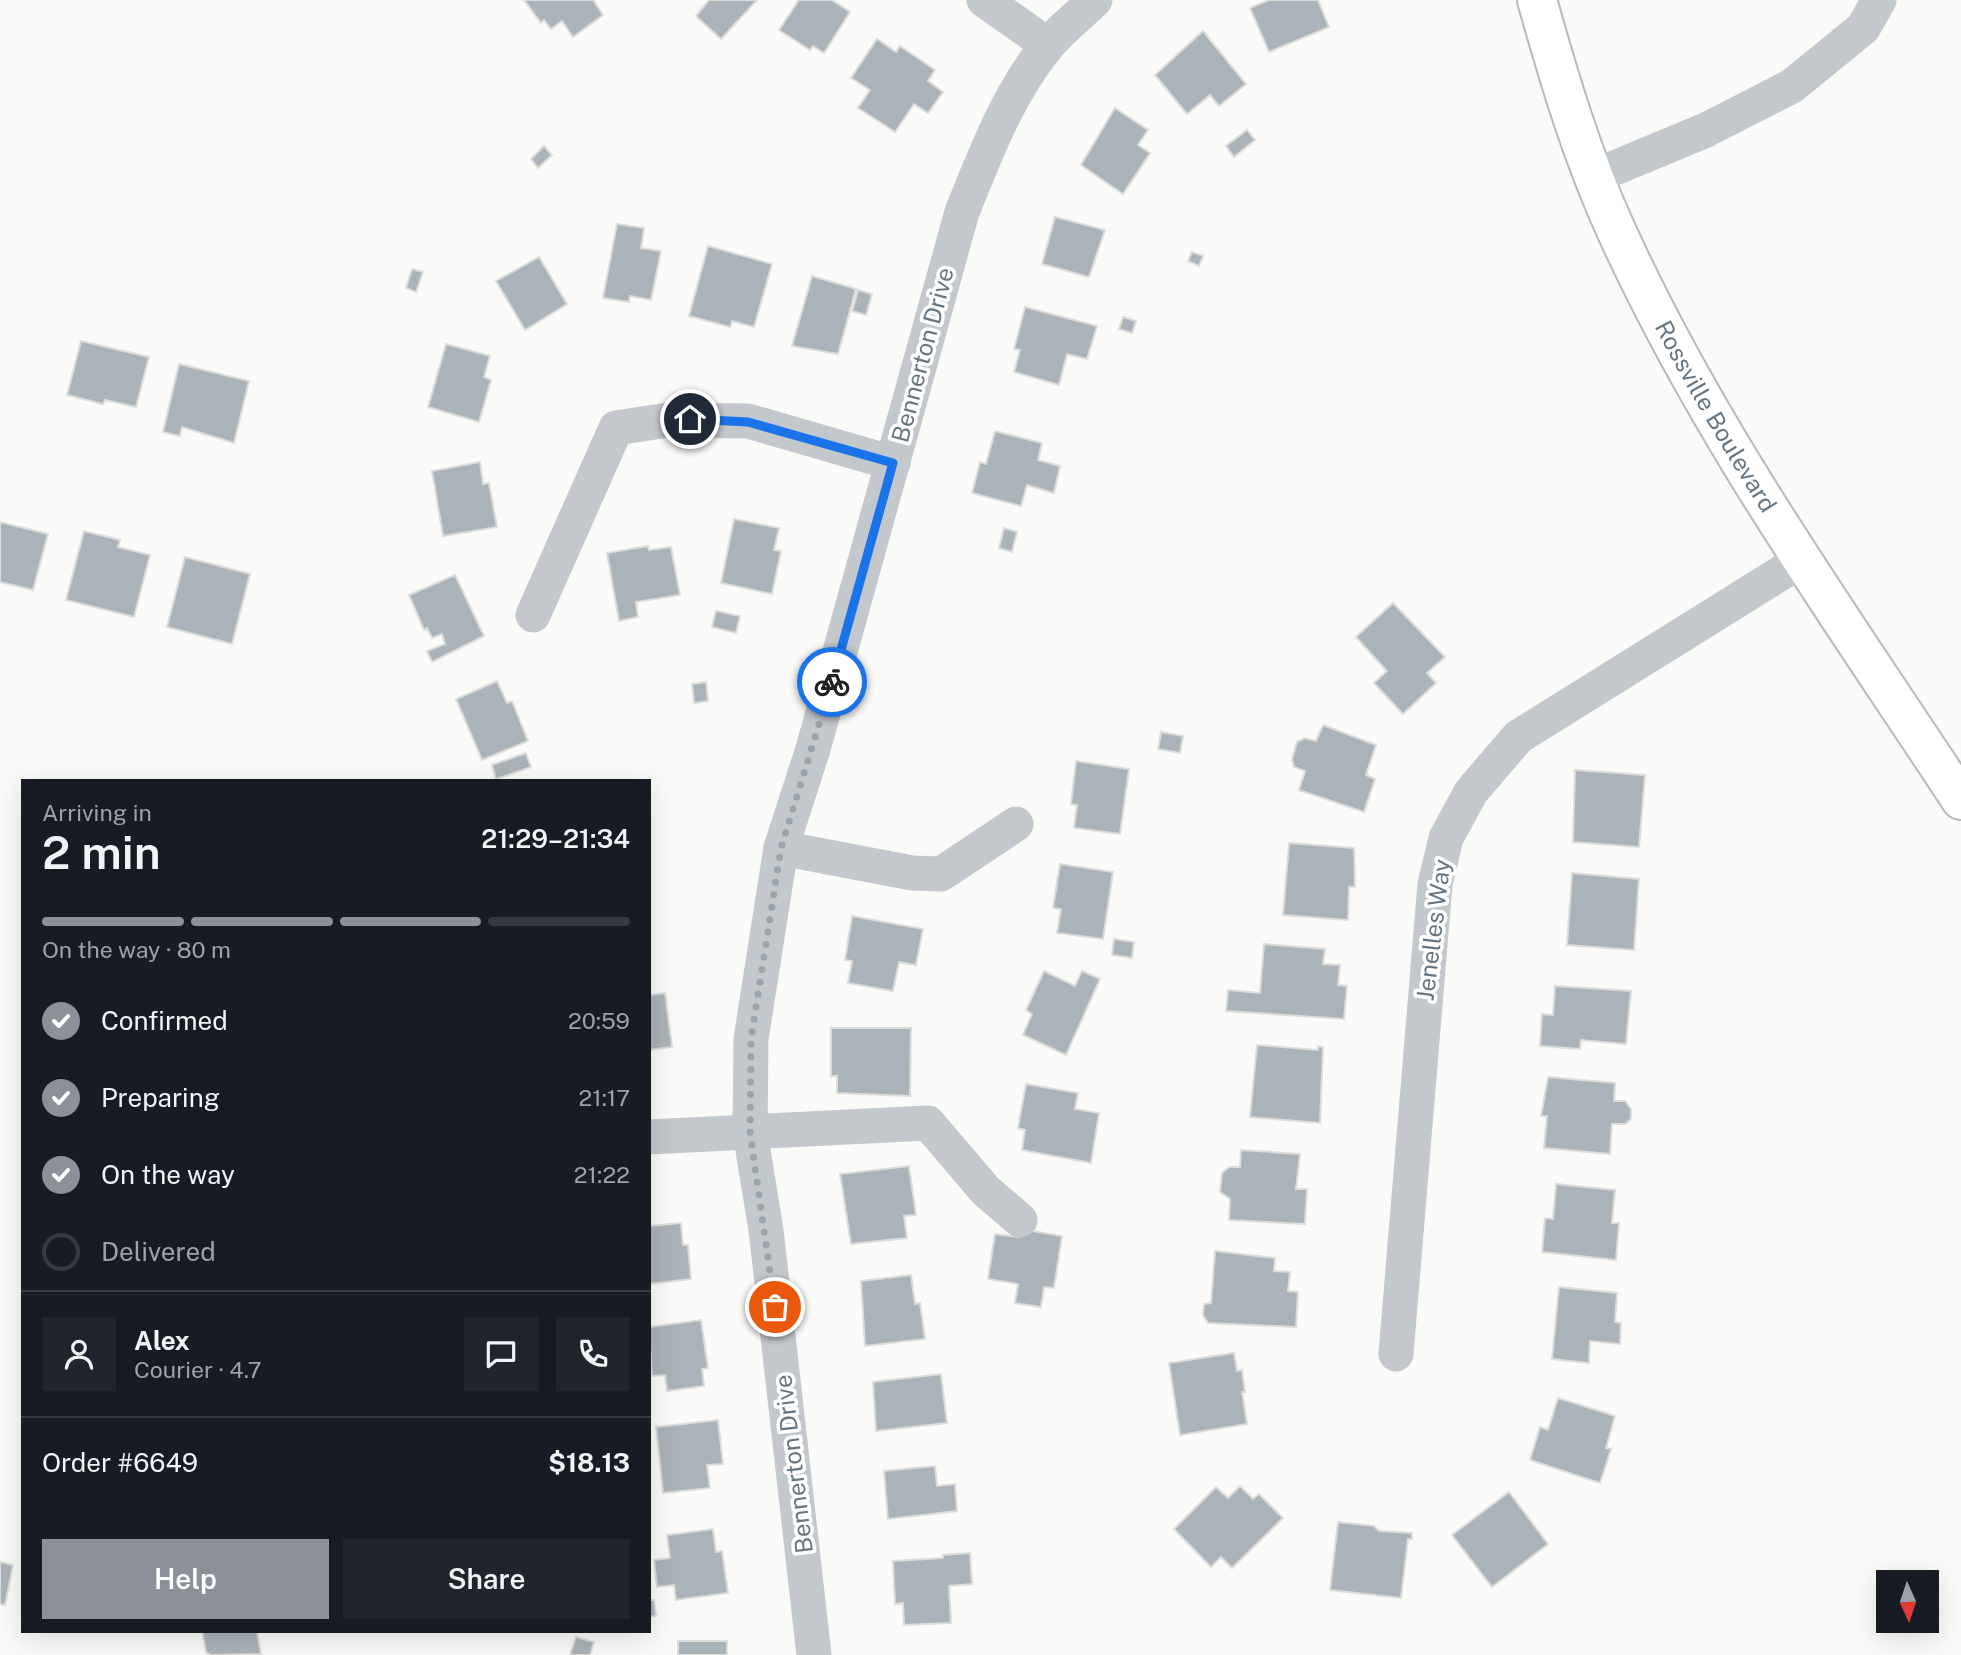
<!DOCTYPE html>
<html lang="en">
<head>
<meta charset="utf-8">
<style>
	body { margin:0; font-family:"Public Sans",sans-serif; background:#20242c; color:#f1f3f6; height:100vh; display:flex; flex-direction:column; font-size:26px; white-space:nowrap }
	* { box-sizing:border-box; margin:0 }
	p { font-size:23px; color:#9ea1a6 }
	.icon { flex:none; width:38px; height:38px; fill:none; stroke:currentColor; stroke-width:2; stroke-linecap:round; stroke-linejoin:round }
	.map { position:relative; flex:1; overflow:hidden }
	.side { position:absolute; left:21px; top:779px; width:630px; height:854px; display:flex; flex-direction:column; background:#171b24; border-radius:0px; box-shadow:0 7px 28px #0002 }
	.side>* { flex:none }
	.needle { width:46px; rotate:177deg }
	.buttons { position:absolute; left:1876px; top:1570px; display:grid; gap:14px }
	.buttons a { display:grid; place-items:center; width:63px; height:63px; border-radius:0px; background:#171b24; box-shadow:0 7px 28px #0002; font-size:35px }
	.pin { position:absolute; display:grid; place-items:center; width:60px; height:60px; color:#fff; margin:-30px; border:4px solid #fff; border-radius:50%; box-shadow:0 2px 7px #0007 }
	.courier { position:absolute; display:grid; place-items:center; width:70px; height:70px; margin:-35px; border:5px solid #1a73e8; border-radius:50%; background:#fff; color:#222; box-shadow:0 2px 9px #0007 }
	.headline em { font-style:normal; font-weight:600 }
	.headline div { display:flex; flex-direction:column-reverse }
	.headline { display:flex; align-items:center; justify-content:space-between; height:119px; padding:0 21px }
	h1 { font-size:46px; font-weight:600; line-height:52px }
	.bar { display:grid; grid-template-columns:repeat(4,1fr); gap:10px 7px; align-content:center; height:84px; padding:0 21px }
	.bar i { height:9px; border-radius:5px; background:#363941 }
	.bar .active { background:#8c9099 }
	.bar p { grid-column:span 4 }
	.line { display:flex; align-items:center; gap:18px; padding:0 21px; border-top:2px solid #363941 }
	.line div { flex:1 }
	.round { display:grid; place-items:center; flex:none; width:74px; height:74px; border-radius:0px; background:#20242c }
	ol { padding:0 21px; list-style:none }
	li { display:flex; align-items:center; gap:21px; height:77px }
	li p { margin-inline-start:auto }
	li .icon { padding:7px; border-radius:50%; background:#8c9099; color:#fff; stroke-width:4 }
	li:last-child { color:#9ea1a6 }
	li i { width:38px; height:38px; border:4px solid #363941; border-radius:50% }
	.cta { display:flex; gap:14px; margin-top:auto; padding:14px 21px }
	.cta a { flex:1; height:80px; border-radius:0px; background:#8c9099; color:#fff; font-size:28px; font-weight:600; line-height:80px; text-align:center }
	.cta a+a { background:#20242c; color:#f1f3f6 }
	.map>svg:first-child { display:block }
</style>
</head>
<body>
<div class="map">
<svg width="1961" height="1655" viewBox="0 0 1961 1655">
	<rect width="100%" height="100%" fill="#fafaf8"/>
	<g fill="#aab3b9" stroke="#dcdcda" stroke-width="2">
		<path d="M 524,0 L 593,0 L 603,15 L 573,37 L 562,21 L 551,29 L 544,20 L 541,23 Z"/>
		<path d="M 709,0 L 757,0 L 721,39 L 696,16 Z"/>
		<path d="M 799,0 L 832,0 L 850,12 L 824,53 L 813,46 L 810,50 L 779,30 Z"/>
		<path d="M 1269,0 L 1318,0 L 1329,27 L 1269,52 L 1250,8 Z"/>
		<path d="M 1203,31 L 1246,84 L 1219,106 L 1210,95 L 1187,114 L 1155,75 Z"/>
		<path d="M 877,39 L 896,52 L 900,46 L 935,70 L 928,81 L 943,92 L 928,113 L 914,104 L 895,132 L 858,108 L 870,90 L 851,78 Z"/>
		<path d="M 1115,108 L 1148,130 L 1138,145 L 1150,153 L 1123,194 L 1081,165 Z"/>
		<path d="M 1247,130 L 1255,140 L 1234,157 L 1226,146 Z"/>
		<path d="M 544,146 L 552,155 L 538,168 L 531,159 Z"/>
		<path d="M 1055,217 L 1105,230 L 1089,277 L 1042,264 Z"/>
		<path d="M 617,224 L 644,228 L 641,248 L 661,251 L 651,300 L 630,296 L 629,302 L 603,298 Z"/>
		<path d="M 708,246 L 772,264 L 754,327 L 732,321 L 730,327 L 689,316 Z"/>
		<path d="M 1192,252 L 1203,256 L 1199,266 L 1188,261 Z"/>
		<path d="M 539,257 L 567,304 L 525,330 L 496,281 Z"/>
		<path d="M 412,269 L 423,272 L 416,292 L 406,288 Z"/>
		<path d="M 812,276 L 856,289 L 838,354 L 792,346 Z"/>
		<path d="M 858,290 L 872,294 L 866,315 L 852,311 Z"/>
		<path d="M 1025,307 L 1097,326 L 1087,359 L 1067,354 L 1059,385 L 1014,372 L 1020,350 L 1014,349 Z"/>
		<path d="M 1123,317 L 1136,321 L 1132,333 L 1119,329 Z"/>
		<path d="M 81,341 L 149,357 L 136,407 L 105,400 L 103,404 L 67,395 Z"/>
		<path d="M 446,344 L 490,356 L 484,377 L 491,380 L 479,422 L 428,407 Z"/>
		<path d="M 179,364 L 249,381 L 234,443 L 182,427 L 180,436 L 163,432 Z"/>
		<path d="M 995,431 L 1042,443 L 1038,460 L 1060,466 L 1054,493 L 1027,485 L 1021,506 L 972,493 L 980,462 L 986,464 Z"/>
		<path d="M 480,462 L 483,484 L 489,483 L 497,527 L 443,536 L 432,471 Z"/>
		<path d="M 734,519 L 779,528 L 774,550 L 781,551 L 772,594 L 721,583 Z"/>
		<path d="M 0,522 L 48,534 L 33,590 L 0,582 Z"/>
		<path d="M 1004,528 L 1017,532 L 1012,552 L 999,548 Z"/>
		<path d="M 84,531 L 120,540 L 118,547 L 150,555 L 134,617 L 66,600 Z"/>
		<path d="M 648,546 L 649,550 L 671,547 L 680,595 L 636,602 L 638,617 L 619,621 L 607,553 Z"/>
		<path d="M 185,557 L 250,574 L 232,644 L 167,627 Z"/>
		<path d="M 455,575 L 484,636 L 432,662 L 427,651 L 445,644 L 442,634 L 432,638 L 427,628 L 424,630 L 409,595 Z"/>
		<path d="M 1393,603 L 1445,657 L 1427,673 L 1436,683 L 1403,714 L 1374,683 L 1387,671 L 1356,637 Z"/>
		<path d="M 716,611 L 740,616 L 736,633 L 712,627 Z"/>
		<path d="M 497,681 L 507,703 L 512,701 L 528,741 L 482,760 L 456,699 Z"/>
		<path d="M 706,682 L 708,701 L 694,703 L 692,684 Z"/>
		<path d="M 1323,725 L 1376,745 L 1366,775 L 1375,779 L 1364,812 L 1299,790 L 1305,771 L 1294,767 L 1292,759 L 1297,742 L 1305,738 L 1316,741 Z"/>
		<path d="M 1161,732 L 1183,736 L 1180,753 L 1158,749 Z"/>
		<path d="M 526,753 L 531,767 L 496,779 L 492,765 Z"/>
		<path d="M 1076,761 L 1129,769 L 1120,834 L 1074,828 L 1077,805 L 1071,804 Z"/>
		<path d="M 1575,770 L 1645,775 L 1639,847 L 1573,842 Z"/>
		<path d="M 1289,843 L 1354,848 L 1355,887 L 1349,887 L 1348,920 L 1283,915 Z"/>
		<path d="M 1060,864 L 1113,872 L 1103,939 L 1057,933 L 1061,909 L 1053,908 Z"/>
		<path d="M 1572,873 L 1639,879 L 1634,950 L 1567,945 Z"/>
		<path d="M 852,916 L 923,929 L 916,965 L 899,962 L 893,991 L 848,983 L 852,961 L 845,960 Z"/>
		<path d="M 1114,939 L 1134,942 L 1132,958 L 1112,955 Z"/>
		<path d="M 1264,944 L 1325,949 L 1323,964 L 1340,965 L 1338,985 L 1347,986 L 1344,1019 L 1226,1011 L 1228,990 L 1260,993 Z"/>
		<path d="M 1044,971 L 1075,986 L 1082,971 L 1100,979 L 1066,1055 L 1023,1035 L 1032,1014 L 1026,1010 Z"/>
		<path d="M 1555,986 L 1631,991 L 1626,1044 L 1581,1040 L 1580,1049 L 1540,1046 L 1542,1014 L 1553,1015 Z"/>
		<path d="M 665,993 L 672,1047 L 649,1050 L 649,995 Z"/>
		<path d="M 831,1028 L 911,1028 L 910,1096 L 837,1093 L 837,1076 L 831,1076 Z"/>
		<path d="M 1257,1045 L 1318,1050 L 1318,1046 L 1323,1047 L 1320,1123 L 1250,1117 Z"/>
		<path d="M 1548,1077 L 1615,1083 L 1614,1101 L 1625,1101 L 1631,1109 L 1631,1119 L 1625,1124 L 1612,1124 L 1610,1154 L 1544,1148 L 1547,1116 L 1541,1116 Z"/>
		<path d="M 1026,1084 L 1078,1093 L 1075,1109 L 1099,1113 L 1091,1163 L 1022,1150 L 1025,1130 L 1018,1128 Z"/>
		<path d="M 1241,1150 L 1300,1154 L 1296,1189 L 1307,1189 L 1305,1224 L 1229,1220 L 1230,1199 L 1220,1192 L 1222,1173 L 1229,1167 L 1240,1167 Z"/>
		<path d="M 909,1166 L 916,1215 L 904,1216 L 907,1238 L 851,1244 L 840,1174 Z"/>
		<path d="M 1556,1184 L 1615,1190 L 1612,1223 L 1619,1223 L 1616,1260 L 1542,1252 L 1545,1218 L 1553,1219 Z"/>
		<path d="M 681,1223 L 683,1245 L 688,1245 L 691,1279 L 649,1284 L 649,1226 Z"/>
		<path d="M 1020,1229 L 1062,1236 L 1054,1288 L 1044,1287 L 1041,1307 L 1015,1303 L 1018,1284 L 988,1279 L 995,1234 L 1019,1237 Z"/>
		<path d="M 1215,1251 L 1275,1258 L 1274,1271 L 1290,1272 L 1288,1291 L 1298,1292 L 1296,1327 L 1208,1323 L 1203,1315 L 1204,1304 L 1211,1303 Z"/>
		<path d="M 911,1275 L 915,1304 L 920,1303 L 925,1339 L 865,1346 L 861,1281 Z"/>
		<path d="M 1559,1287 L 1617,1293 L 1615,1322 L 1621,1323 L 1620,1344 L 1590,1341 L 1589,1363 L 1552,1359 Z"/>
		<path d="M 701,1320 L 708,1368 L 702,1369 L 704,1386 L 667,1391 L 665,1375 L 652,1376 L 649,1327 Z"/>
		<path d="M 1234,1353 L 1237,1371 L 1242,1370 L 1245,1392 L 1242,1392 L 1247,1424 L 1180,1435 L 1169,1363 Z"/>
		<path d="M 941,1374 L 947,1423 L 876,1431 L 873,1382 Z"/>
		<path d="M 1558,1398 L 1615,1416 L 1606,1448 L 1611,1449 L 1600,1483 L 1530,1460 L 1540,1427 L 1548,1430 Z"/>
		<path d="M 718,1420 L 723,1464 L 707,1465 L 710,1488 L 663,1493 L 656,1427 Z"/>
		<path d="M 935,1466 L 937,1486 L 955,1484 L 957,1511 L 888,1519 L 884,1471 Z"/>
		<path d="M 1240,1486 L 1253,1499 L 1259,1494 L 1283,1518 L 1232,1568 L 1221,1557 L 1211,1567 L 1174,1529 L 1216,1487 L 1228,1498 Z"/>
		<path d="M 1509,1492 L 1548,1544 L 1492,1587 L 1452,1535 Z"/>
		<path d="M 1338,1522 L 1374,1526 L 1379,1531 L 1412,1533 L 1412,1539 L 1408,1539 L 1401,1598 L 1330,1590 Z"/>
		<path d="M 713,1529 L 716,1552 L 722,1551 L 728,1593 L 676,1600 L 674,1585 L 657,1587 L 654,1560 L 670,1558 L 667,1535 Z"/>
		<path d="M 970,1553 L 972,1584 L 949,1586 L 951,1623 L 904,1625 L 903,1603 L 895,1604 L 893,1561 L 943,1558 L 943,1555 Z"/>
		<path d="M 0,1562 L 13,1565 L 5,1605 L 0,1604 Z"/>
		<path d="M 649,1600 L 654,1600 L 656,1616 L 649,1617 Z"/>
		<path d="M 202,1631 L 257,1631 L 261,1654 L 210,1655 L 206,1652 Z"/>
		<path d="M 576,1637 L 594,1642 L 590,1655 L 570,1655 Z"/>
		<rect x="678" y="1641" width="49" height="14"/>
	</g>
	<g fill="none" stroke-linecap="round" stroke-linejoin="round">
		<defs>
			<g id="major">
				<path id="s1" d="M 1537,0 C 1559,78 1582,156 1616,230 C 1708,433 1839,614 1961,800"/>
			</g>
		</defs>
		<use href="#major" stroke="#b5babe" stroke-width="42"/>
		<g stroke="#c3c8cc" stroke-width="35">
			<path d="M 984,0 L 1048,45"/>
			<path d="M 1593,177 L 1706,130 L 1792,86 L 1863,28 L 1879,0"/>
			<path d="M 533,615 L 616,428 L 668,420 L 748,421 L 893,463"/>
			<path d="M 781,848 L 912,873 L 941,874 L 1016,824"/>
			<path d="M 649,1137 L 928,1123 L 986,1191 L 1020,1220"/>
			<path d="M 1396,1354 L 1435,884 L 1446,838 L 1471,792 L 1518,737 L 1802,560"/>
			<path d="M 814,1655 L 766,1230 L 750,1132 L 751,1039 L 781,848 L 813,749 L 962,212 C 985,155 1008,93 1048,45 C 1062,28 1080,15 1095,0"/>
		</g>
		<use href="#major" stroke="#fff" stroke-width="38"/>
	</g>
	<g fill="none" stroke-linecap="round" stroke-linejoin="round">
		<path stroke="#99a4ac" stroke-width="7" stroke-dasharray="0 12.6" d="M 775,1307 L 750,1132 L 751,1039 L 781,848 L 832,682"/>
		<path stroke="#1a73e8" stroke-width="9" d="M 690,419 L 748,422 L 893,463 L 832,682"/>
	</g>
	<g text-anchor="middle" stroke-width="7" stroke-linejoin="round" paint-order="stroke">
		<g font-size="24" fill="#657683" stroke="#fff">
			<text transform="translate(923 355) rotate(-75)" y="8">Bennerton Drive</text>
			<text dy="8" stroke="none"><textPath href="#s1" startOffset="455">Rossville Boulevard</textPath></text>
			<text transform="translate(1434 930) rotate(-83)" y="8">Jenelles Way</text>
			<text transform="translate(794 1464) rotate(-97)" y="8">Bennerton Drive</text>
		</g>
	</g>
</svg>
<div class="buttons">
<a><svg class="needle" viewBox="-14 -14 28 28"><path d="M0-13l5 13h-10z" fill="#e53935"/><path d="M0 13l5-13h-10z" fill="#9ea1a6"/></svg></a>
</div>
<div class="pin" style="left:775px;top:1307px;background:#ea580c"><svg class="icon" aria-label="bag" viewBox="0 0 24 24"><path d="M5 8h14l-1 12H6zM9 8a3 3 0 0 1 6 0"/></svg></div>
<div class="pin" style="left:690px;top:419px;background:#1f2937"><svg class="icon" aria-label="home" viewBox="0 0 24 24"><path d="M3 11l9-7 9 7M6 9v11h12V9"/></svg></div>
<div class="courier" style="left:832px;top:682px"><svg class="icon" aria-label="bike" viewBox="0 0 24 24"><circle cx="6" cy="16" r="4"/><circle cx="18" cy="16" r="4"/><path d="M6 16l4-8h5l3 8M10 8l3 8H6M13 5h3"/></svg></div>
<section class="side">
<div class="headline"><div><h1>2 min</h1><p>Arriving in</p></div><em>21:29–21:34</em></div>
<div class="bar"><i class="active"></i><i class="active"></i><i class="active"></i><i></i><p>On the way · 80 m</p></div>
<ol>
<li><svg class="icon" aria-label="check" viewBox="0 0 24 24"><path d="M5 12l5 5 9-10"/></svg>Confirmed<p>20:59</p></li>
<li><svg class="icon" aria-label="check" viewBox="0 0 24 24"><path d="M5 12l5 5 9-10"/></svg>Preparing<p>21:17</p></li>
<li><svg class="icon" aria-label="check" viewBox="0 0 24 24"><path d="M5 12l5 5 9-10"/></svg>On the way<p>21:22</p></li>
<li><i></i>Delivered</li>
</ol>
<div class="line" style="height:126px"><a class="round"><svg class="icon" aria-label="person" viewBox="0 0 24 24"><circle cx="12" cy="8" r="4"/><path d="M4 21q1-7 8-7t8 7"/></svg></a><div><b>Alex</b><p>Courier · 4.7</p></div><a class="round"><svg class="icon" aria-label="chat" viewBox="0 0 24 24"><path d="M4 5h16v11H9l-5 4z"/></svg></a><a class="round"><svg class="icon" aria-label="phone" viewBox="0 0 24 24"><path d="M5 4h4l2 5-3 2q2 4 5 5l2-3 5 2v4C11 20 4 13 5 4z"/></svg></a></div>
<div class="line" style="height:91px"><div>Order #6649</div><b>$18.13</b></div>
<div class="cta"><a>Help</a><a>Share</a></div>
</section>
</div>
</body>
</html>
